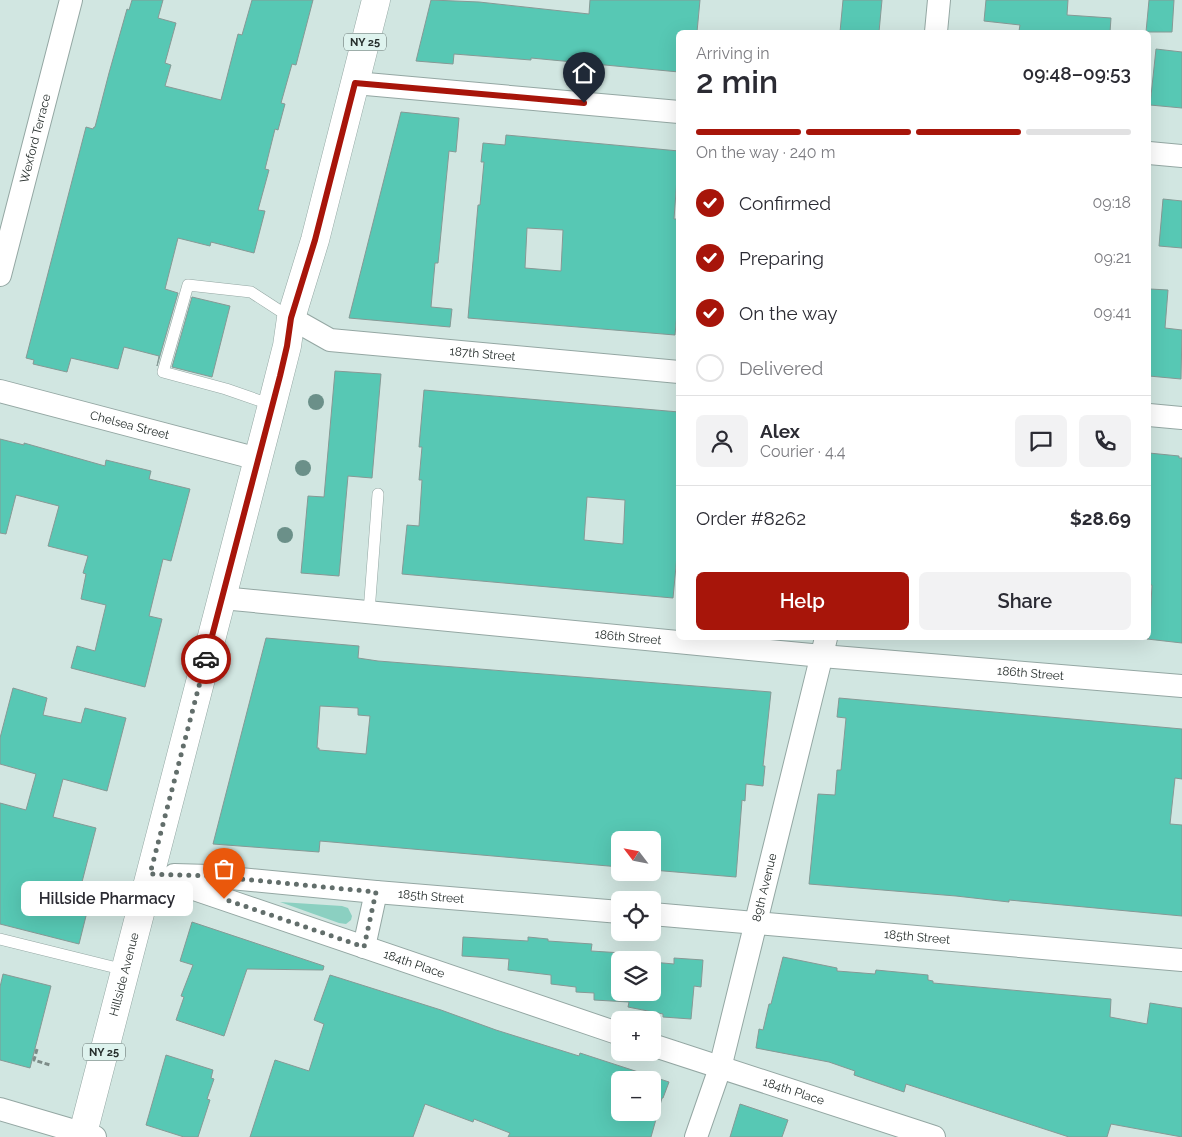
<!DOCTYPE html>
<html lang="en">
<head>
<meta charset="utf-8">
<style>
	body { margin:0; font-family:Raleway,sans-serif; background:#f2f2f3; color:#2b2b33; height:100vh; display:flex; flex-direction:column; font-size:19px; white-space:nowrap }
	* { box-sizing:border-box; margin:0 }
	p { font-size:16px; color:#7c7c81 }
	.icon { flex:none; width:28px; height:28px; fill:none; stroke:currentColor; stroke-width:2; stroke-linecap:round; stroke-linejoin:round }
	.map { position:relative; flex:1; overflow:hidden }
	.drawer { position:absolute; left:676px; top:30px; width:475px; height:610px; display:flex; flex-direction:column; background:#fff; border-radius:8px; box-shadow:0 5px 20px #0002 }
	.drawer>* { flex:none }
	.needle { width:32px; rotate:302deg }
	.fabs { position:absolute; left:611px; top:831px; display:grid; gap:10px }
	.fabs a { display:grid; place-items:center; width:50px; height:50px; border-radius:8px; background:#fff; box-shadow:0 5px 20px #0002; font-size:25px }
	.pin { position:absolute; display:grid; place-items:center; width:42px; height:42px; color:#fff; margin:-51px -21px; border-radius:50% 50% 50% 0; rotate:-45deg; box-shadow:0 0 5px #0007 }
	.pin .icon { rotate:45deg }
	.courier { position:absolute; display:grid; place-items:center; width:50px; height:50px; margin:-25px; border:4px solid #a7150a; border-radius:50%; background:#fff; color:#222; box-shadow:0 1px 6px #0007 }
	.bubble { position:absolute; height:35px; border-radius:8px; background:#fff; box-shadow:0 5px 20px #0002; font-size:16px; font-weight:600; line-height:35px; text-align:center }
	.summary em { font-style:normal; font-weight:600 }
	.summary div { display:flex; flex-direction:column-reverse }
	.summary { display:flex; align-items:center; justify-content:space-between; height:85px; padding:0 20px }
	h1 { font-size:32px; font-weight:600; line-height:38px }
	.bar { display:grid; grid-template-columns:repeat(4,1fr); gap:8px 5px; align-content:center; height:60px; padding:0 20px }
	.bar i { height:6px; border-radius:4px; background:#e1e1e2 }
	.bar .active { background:#a7150a }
	.bar p { grid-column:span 4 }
	.line { display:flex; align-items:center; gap:12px; padding:0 20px; border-top:1px solid #e1e1e2 }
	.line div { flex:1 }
	.round { display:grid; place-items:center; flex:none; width:52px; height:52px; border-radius:8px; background:#f2f2f3 }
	ol { padding:0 20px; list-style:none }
	li { display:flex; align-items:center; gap:15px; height:55px }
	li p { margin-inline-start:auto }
	li .icon { padding:5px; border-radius:50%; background:#a7150a; color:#fff; stroke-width:4 }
	li:last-child { color:#7c7c81 }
	li i { width:28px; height:28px; border:2px solid #e1e1e2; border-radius:50% }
	.primary-button { display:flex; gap:10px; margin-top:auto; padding:10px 20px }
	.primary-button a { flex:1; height:58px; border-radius:8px; background:#a7150a; color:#fff; font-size:20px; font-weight:600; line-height:58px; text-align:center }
	.primary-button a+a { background:#f2f2f3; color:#2b2b33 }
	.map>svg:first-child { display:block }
</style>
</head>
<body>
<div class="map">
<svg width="1182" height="1137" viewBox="0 0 1182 1137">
	<rect width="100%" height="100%" fill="#d1e6e1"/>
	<path fill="#8bd0c1" d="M 280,902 L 342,906 L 348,908 L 352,916 L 351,920 L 346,924 L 339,923 Z"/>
	<g fill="#57c8b4" stroke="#869995" fill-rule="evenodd">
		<path d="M 132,0 L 163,0 L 158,18 L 176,23 L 165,63 L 171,65 L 165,86 L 221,100 L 238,34 L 242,35 L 252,0 L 313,0 L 296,65 L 292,64 L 281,103 L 285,104 L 278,130 L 275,129 L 265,169 L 269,170 L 258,210 L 265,211 L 254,253 L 211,242 L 210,246 L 178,238 L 165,289 L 178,293 L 157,366 L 159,356 L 124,347 L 118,369 L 71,358 L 67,372 L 33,364 L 34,360 L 26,358 L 86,127 L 93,129 L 94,127 L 95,127 L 109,73 L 127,9 L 129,10 Z"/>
		<path d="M 431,0 L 479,2 L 589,14 L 590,0 L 700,0 L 697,32 L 679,32 L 679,72 L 531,58 L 531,60 L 454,54 L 453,64 L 416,61 Z"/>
		<path d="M 843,0 L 882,0 L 879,32 L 840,32 Z"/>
		<path d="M 986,0 L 1068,0 L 1067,15 L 1111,18 L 1110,32 L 1019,31 L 1020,25 L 984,21 Z"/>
		<path d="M 1149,0 L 1174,0 L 1172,32 L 1146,32 Z"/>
		<path d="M 1156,49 L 1182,52 L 1182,108 L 1150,105 Z"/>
		<path d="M 401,112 L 459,118 L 456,152 L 449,151 L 438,263 L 435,263 L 431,307 L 452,309 L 450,327 L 349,318 Z"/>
		<path d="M 506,135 L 679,151 L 674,219 L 679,219 L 679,290 L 675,335 L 468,318 L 478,205 L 480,205 L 484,162 L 481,162 L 483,143 L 505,145 ZM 527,228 L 563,230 L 561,271 L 525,268 Z"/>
		<path d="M 1163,199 L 1182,201 L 1182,248 L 1159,246 Z"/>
		<path d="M 1150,289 L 1168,290 L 1165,328 L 1182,330 L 1181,379 L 1149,376 Z"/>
		<path d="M 192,297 L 230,306 L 212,377 L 172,367 Z"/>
		<path d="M 335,371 L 381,374 L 372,478 L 348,476 L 339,576 L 301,573 L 308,496 L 324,497 Z"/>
		<path d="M 424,390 L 679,412 L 679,534 L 673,598 L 402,574 L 407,525 L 419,526 L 422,480 L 419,480 L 422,447 L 419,447 ZM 587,497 L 625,500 L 623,544 L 584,540 Z"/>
		<path d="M 0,439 L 24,445 L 24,443 L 105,466 L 106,460 L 151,471 L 149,479 L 190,489 L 171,561 L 163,559 L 149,616 L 162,619 L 145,687 L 71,668 L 77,646 L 95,651 L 106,605 L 81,599 L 86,574 L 83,573 L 88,556 L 48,546 L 59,506 L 16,495 L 6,534 L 0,533 Z"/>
		<path d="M 1149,453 L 1179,456 L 1179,458 L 1182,458 L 1182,643 L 1147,639 L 1149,638 L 1152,585 L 1149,585 Z"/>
		<path d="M 266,638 L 359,646 L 358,658 L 378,661 L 771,692 L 763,766 L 765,766 L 763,786 L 746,784 L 745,801 L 742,800 L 736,877 L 652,870 L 652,840 L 620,840 L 620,867 L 320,841 L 319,852 L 213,844 ZM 320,706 L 358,708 L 358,715 L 370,716 L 366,754 L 319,750 L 319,748 L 317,748 Z"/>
		<path d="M 13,688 L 47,698 L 43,715 L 81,723 L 85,708 L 126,718 L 107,791 L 63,779 L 53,817 L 96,828 L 75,909 L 87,912 L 79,944 L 0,924 L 0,803 L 26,810 L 36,774 L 0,764 L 0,738 Z"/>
		<path d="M 839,698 L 1182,729 L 1182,779 L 1175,778 L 1170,824 L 1182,825 L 1182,916 L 1009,900 L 1009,902 L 956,896 L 809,884 L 818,794 L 835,795 L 837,770 L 841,770 L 846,718 L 837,717 Z"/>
		<path d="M 192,922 L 324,966 L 323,970 L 247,969 L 224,1036 L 176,1020 L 184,997 L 181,996 L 193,965 L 180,961 Z"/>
		<path d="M 463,937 L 528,941 L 528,937 L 548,939 L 548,941 L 592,944 L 591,951 L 638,954 L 638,960 L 620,960 L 620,992 L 652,992 L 652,962 L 674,964 L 674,958 L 703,960 L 701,987 L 694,986 L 691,1019 L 663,1017 L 663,1014 L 628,1007 L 629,1002 L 594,1000 L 594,993 L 576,992 L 576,987 L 551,984 L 551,975 L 508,970 L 509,959 L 462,956 Z"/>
		<path d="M 783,957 L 837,968 L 837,971 L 875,974 L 876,970 L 928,975 L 928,980 L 933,981 L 933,983 L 1111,999 L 1110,1017 L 1147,1024 L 1150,1003 L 1182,1008 L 1182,1137 L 1111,1124 L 1107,1137 L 1069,1137 L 906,1084 L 904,1092 L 854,1075 L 855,1071 L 829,1062 L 756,1048 L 759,1029 L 763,1030 L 769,1004 L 771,1004 Z"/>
		<path d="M 3,974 L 51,986 L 30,1068 L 0,1060 L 0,987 Z"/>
		<path d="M 330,975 L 441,1010 L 496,1030 L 579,1056 L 580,1053 L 669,1082 L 663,1098 L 662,1098 L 651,1137 L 508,1137 L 510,1133 L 474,1119 L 473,1122 L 425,1104 L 413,1137 L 250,1137 L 275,1060 L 309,1071 L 324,1024 L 314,1020 ZM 620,1080 L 652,1080 L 652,1112 L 620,1112 Z"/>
		<path d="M 166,1055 L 213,1070 L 211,1078 L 214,1079 L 207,1099 L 210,1100 L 198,1137 L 184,1137 L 146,1125 Z"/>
		<path d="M 740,1104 L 788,1120 L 782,1137 L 730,1137 Z"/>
	</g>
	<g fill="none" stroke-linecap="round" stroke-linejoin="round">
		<defs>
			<g id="service">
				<path d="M 272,405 L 226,389 L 163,372 L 188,285 L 251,292 L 291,318"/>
				<path d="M 369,612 L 378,494"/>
				<path d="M 0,939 L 125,970"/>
			</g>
			<g id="minor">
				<path d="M 936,32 L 939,0"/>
				<path d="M 355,83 L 679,112"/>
				<path d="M 1149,153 L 1182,156"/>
				<path id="s1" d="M 0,275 L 71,0"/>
				<path id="s2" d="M 291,318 L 330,340 L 679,372"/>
				<path id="s3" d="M 0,391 L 258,459"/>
				<path d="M 1149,415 L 1182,418"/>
				<path id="s4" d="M 222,598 L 822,656 L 1182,686"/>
				<path id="s5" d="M 150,874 L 620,1034"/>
				<path id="s6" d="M 174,875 L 210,876 L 376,892 L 620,912"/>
				<path id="s7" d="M 652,914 L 1182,960"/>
				<path d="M 364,947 L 376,892"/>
				<path id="s8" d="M 652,1045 L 934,1137"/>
				<path d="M 0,1109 L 95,1137"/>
				<path id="s9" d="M 696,1137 L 720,1068 L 826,638"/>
			</g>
			<g id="primary">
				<path id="s10" d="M 82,1137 L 272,405 L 287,346 L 291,318 L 315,240 L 376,0"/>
			</g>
		</defs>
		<use href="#service" stroke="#94a7a3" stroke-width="12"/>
		<use href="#minor" stroke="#94a7a3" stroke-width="24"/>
		<use href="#primary" stroke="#94a7a3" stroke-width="29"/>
		<path stroke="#7d8c88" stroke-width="3" stroke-dasharray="5 2.5" stroke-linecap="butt" d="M 37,1049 L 34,1060 L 50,1065"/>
		<use href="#service" stroke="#fff" stroke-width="11"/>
		<use href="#minor" stroke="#fff" stroke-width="22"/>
		<use href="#primary" stroke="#fff" stroke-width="28"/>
	</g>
	<g fill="#6b9089">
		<circle cx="316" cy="402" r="8"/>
		<circle cx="303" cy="468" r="8"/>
		<circle cx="285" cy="535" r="8"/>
	</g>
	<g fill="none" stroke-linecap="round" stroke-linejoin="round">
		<path stroke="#626e6b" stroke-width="5" stroke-dasharray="0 9" d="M 206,659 L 150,874 L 210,876 L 376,892 L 364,947 L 224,899"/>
		<path stroke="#a7150a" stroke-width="6" d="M 206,659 L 280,376 L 287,346 L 291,318 L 315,240 L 355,83 L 584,103"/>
	</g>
	<g text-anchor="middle" stroke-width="4" stroke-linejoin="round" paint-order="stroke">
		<g fill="#def3ee" stroke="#5d6966" stroke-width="1">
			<rect x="344" y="33.5" width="42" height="17" rx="4"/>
			<rect x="83" y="1043.5" width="42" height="17" rx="4"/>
		</g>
		<g font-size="11" font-weight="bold" fill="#262e2c">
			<text x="365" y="46">NY 25</text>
			<text x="104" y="1056">NY 25</text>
		</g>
		<g font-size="12" fill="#262e2c" stroke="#def3ee">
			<text dy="4" stroke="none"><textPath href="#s1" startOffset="141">Wexford Terrace</textPath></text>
			<text dy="4" stroke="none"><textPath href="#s2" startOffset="198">187th Street</textPath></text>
			<text dy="4" stroke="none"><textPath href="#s3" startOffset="134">Chelsea Street</textPath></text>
			<text dy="4" stroke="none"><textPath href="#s4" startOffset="408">186th Street</textPath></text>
			<text dy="4" stroke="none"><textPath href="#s4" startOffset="812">186th Street</textPath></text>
			<text dy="4" stroke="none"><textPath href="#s9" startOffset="259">89th Avenue</textPath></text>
			<text dy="4" stroke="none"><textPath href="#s6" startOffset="258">185th Street</textPath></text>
			<text dy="4" stroke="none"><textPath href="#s7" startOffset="266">185th Street</textPath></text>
			<text dy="4" stroke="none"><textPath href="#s5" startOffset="279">184th Place</textPath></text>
			<text dy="4" stroke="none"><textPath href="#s10" startOffset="168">Hillside Avenue</textPath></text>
			<text dy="4" stroke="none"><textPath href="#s8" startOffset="149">184th Place</textPath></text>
		</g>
	</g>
</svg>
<div class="fabs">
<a><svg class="needle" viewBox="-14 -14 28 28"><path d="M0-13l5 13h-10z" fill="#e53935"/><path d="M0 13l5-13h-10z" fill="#7c7c81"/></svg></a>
<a><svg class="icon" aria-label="locate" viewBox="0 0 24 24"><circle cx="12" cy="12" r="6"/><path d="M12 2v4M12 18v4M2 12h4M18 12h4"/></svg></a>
<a><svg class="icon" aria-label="layers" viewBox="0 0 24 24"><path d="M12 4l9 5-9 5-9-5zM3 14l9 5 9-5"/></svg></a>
<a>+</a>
<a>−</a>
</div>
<div class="pin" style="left:224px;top:899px;background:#ea580c"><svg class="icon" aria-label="bag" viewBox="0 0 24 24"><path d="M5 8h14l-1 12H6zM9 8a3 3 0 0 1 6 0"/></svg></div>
<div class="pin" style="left:584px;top:103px;background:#1f2937"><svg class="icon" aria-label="home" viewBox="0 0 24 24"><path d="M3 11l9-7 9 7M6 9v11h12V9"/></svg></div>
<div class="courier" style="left:206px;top:659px"><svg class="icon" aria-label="car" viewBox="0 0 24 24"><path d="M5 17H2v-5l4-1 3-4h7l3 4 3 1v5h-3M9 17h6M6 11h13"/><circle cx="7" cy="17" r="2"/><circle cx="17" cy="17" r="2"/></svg></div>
<div class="bubble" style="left:21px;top:881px;width:172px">Hillside Pharmacy</div>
<section class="drawer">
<div class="summary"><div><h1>2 min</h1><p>Arriving in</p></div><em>09:48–09:53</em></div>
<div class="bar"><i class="active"></i><i class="active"></i><i class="active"></i><i></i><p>On the way · 240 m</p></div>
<ol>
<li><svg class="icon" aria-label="check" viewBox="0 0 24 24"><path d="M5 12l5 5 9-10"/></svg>Confirmed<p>09:18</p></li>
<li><svg class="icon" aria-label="check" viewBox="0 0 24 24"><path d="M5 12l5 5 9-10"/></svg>Preparing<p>09:21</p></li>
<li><svg class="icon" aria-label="check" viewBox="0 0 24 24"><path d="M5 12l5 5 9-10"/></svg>On the way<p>09:41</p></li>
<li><i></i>Delivered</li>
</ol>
<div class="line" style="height:90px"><a class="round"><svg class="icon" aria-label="person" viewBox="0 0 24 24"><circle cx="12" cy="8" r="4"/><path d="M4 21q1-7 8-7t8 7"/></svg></a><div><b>Alex</b><p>Courier · 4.4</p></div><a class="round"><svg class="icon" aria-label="chat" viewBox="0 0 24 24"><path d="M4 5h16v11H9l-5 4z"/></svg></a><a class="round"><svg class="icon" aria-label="phone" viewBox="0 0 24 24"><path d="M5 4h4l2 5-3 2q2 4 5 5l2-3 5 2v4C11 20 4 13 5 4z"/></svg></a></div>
<div class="line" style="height:65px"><div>Order #8262</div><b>$28.69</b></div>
<div class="primary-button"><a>Help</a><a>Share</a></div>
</section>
</div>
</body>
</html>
